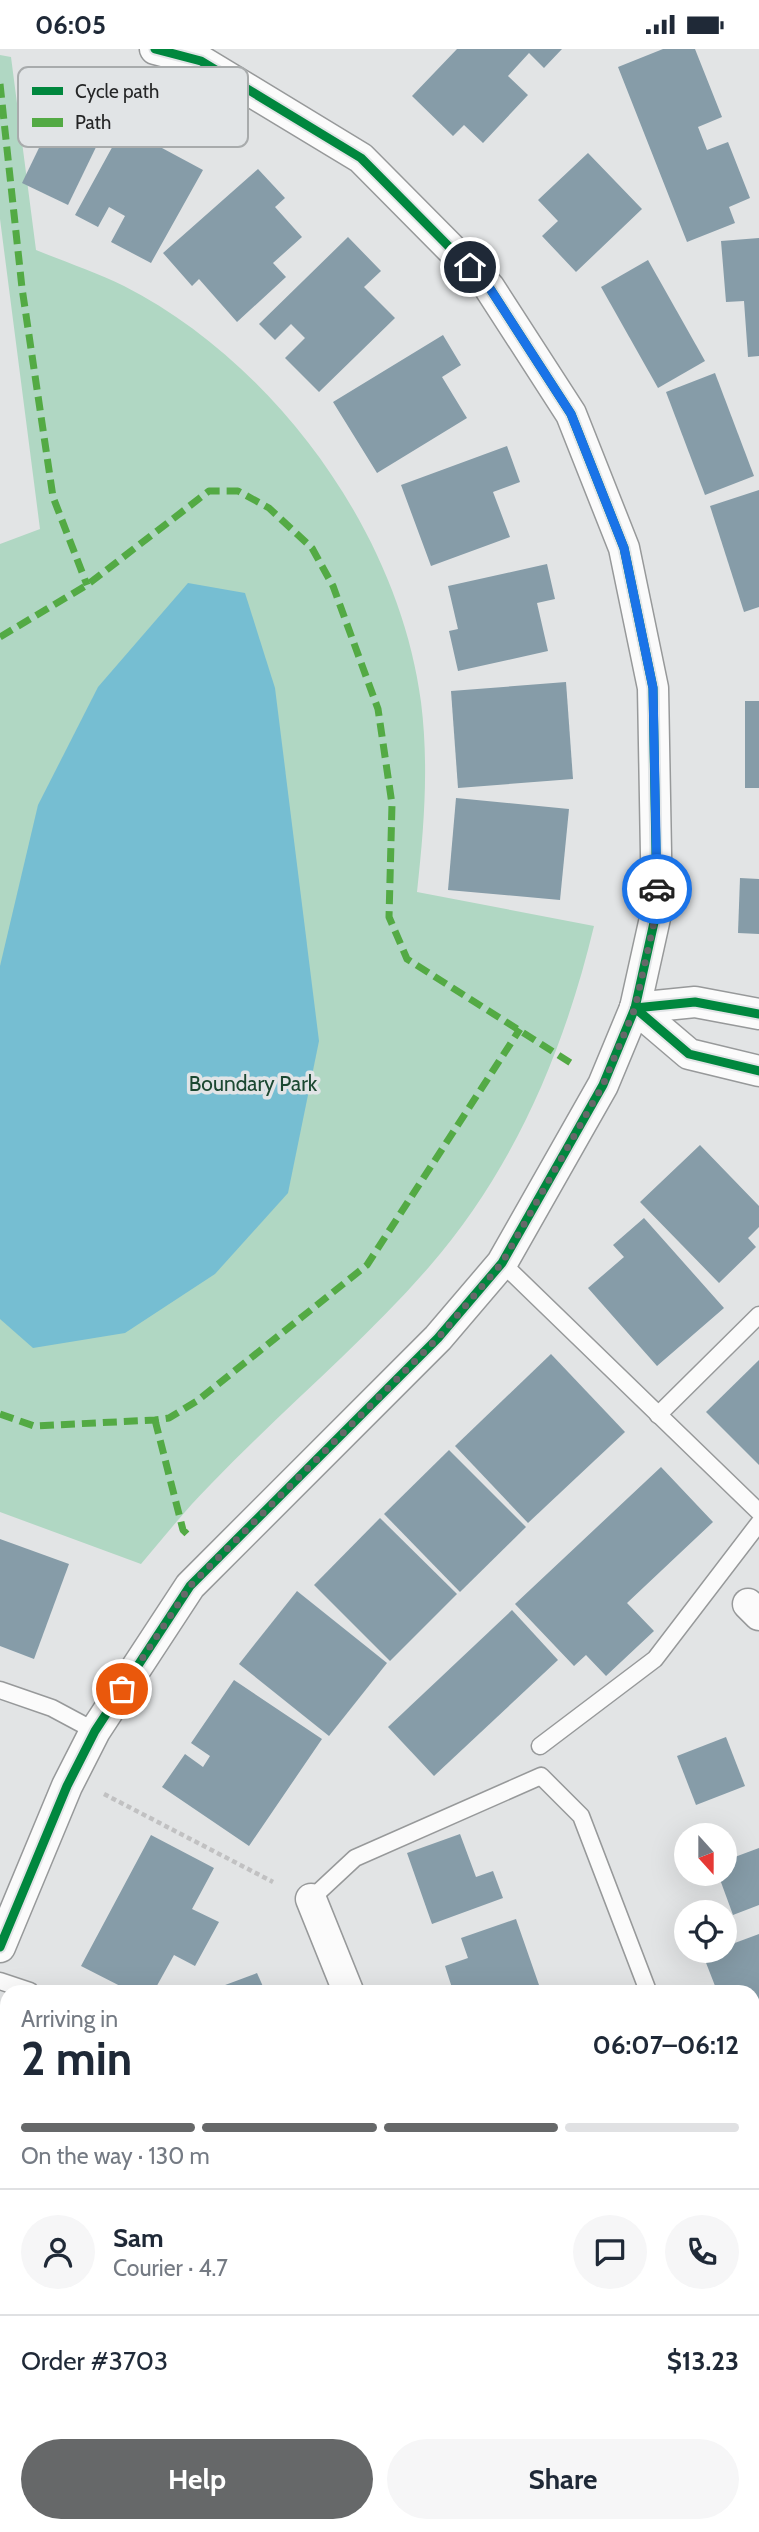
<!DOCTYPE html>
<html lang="en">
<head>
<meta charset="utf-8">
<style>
	body { margin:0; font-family:Cabin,sans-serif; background:#f6f6f7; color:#1f2937; height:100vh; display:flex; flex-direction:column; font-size:26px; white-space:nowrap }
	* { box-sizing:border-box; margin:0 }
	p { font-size:23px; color:#747a83 }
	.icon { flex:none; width:38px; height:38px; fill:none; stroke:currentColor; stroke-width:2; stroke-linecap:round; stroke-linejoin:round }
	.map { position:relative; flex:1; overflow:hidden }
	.side { position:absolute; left:0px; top:1936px; width:760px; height:548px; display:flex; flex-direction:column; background:#fff; border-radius:21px 21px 0 0; box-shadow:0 7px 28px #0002 }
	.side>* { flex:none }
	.needle { width:46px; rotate:159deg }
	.tools { position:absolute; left:674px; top:1774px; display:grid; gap:14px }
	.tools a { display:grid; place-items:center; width:63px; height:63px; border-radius:50%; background:#fff; box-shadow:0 7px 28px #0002; font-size:35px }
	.pin { position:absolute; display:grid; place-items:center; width:60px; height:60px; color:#fff; margin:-30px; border:4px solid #fff; border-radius:50%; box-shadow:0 2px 7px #0007 }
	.courier { position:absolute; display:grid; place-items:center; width:70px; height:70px; margin:-35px; border:5px solid #1a73e8; border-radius:50%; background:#fff; color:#222; box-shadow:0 2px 9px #0007 }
	.summary em { font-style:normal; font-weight:700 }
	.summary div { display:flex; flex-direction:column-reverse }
	.summary { display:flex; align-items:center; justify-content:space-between; height:119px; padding:0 21px }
	h1 { font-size:46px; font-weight:700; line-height:52px }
	.bar { display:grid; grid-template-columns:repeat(4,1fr); gap:10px 7px; align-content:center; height:84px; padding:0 21px }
	.bar i { height:9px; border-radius:5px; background:#e0e1e3 }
	.bar .active { background:#666869 }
	.bar p { grid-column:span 4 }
	.line { display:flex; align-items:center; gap:18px; padding:0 21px; border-top:2px solid #e0e1e3 }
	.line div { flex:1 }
	.round { display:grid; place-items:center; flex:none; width:74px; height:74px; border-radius:37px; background:#f6f6f7 }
	.cta { display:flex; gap:14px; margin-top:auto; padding:14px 21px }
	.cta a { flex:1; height:80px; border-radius:42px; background:#666869; color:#fff; font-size:28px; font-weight:700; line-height:80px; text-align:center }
	.cta a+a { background:#f6f6f7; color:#1f2937 }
	.status { display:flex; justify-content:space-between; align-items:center; height:49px; padding:0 35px; background:#fff; direction:ltr }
	.status svg { height:19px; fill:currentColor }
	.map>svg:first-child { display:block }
</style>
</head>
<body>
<div class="status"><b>06:05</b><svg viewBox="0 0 49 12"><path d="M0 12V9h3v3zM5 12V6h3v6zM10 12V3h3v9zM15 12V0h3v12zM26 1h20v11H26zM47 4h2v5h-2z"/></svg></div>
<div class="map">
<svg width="759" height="2483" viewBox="0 0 759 2483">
	<rect width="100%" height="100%" fill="#e2e4e5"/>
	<path fill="#b0d7c3" d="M 0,6 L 11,8 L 36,201 C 65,213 96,223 124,237 C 275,314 399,484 421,653 C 429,717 424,779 417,843 L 594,877 C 564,1002 514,1120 429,1218 C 362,1295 282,1361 211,1435 C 186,1460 164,1488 141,1515 L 0,1463 L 0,495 L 40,480 L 0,170 Z"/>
	<path fill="#76bed2" d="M 188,534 L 245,544 L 275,639 L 319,992 L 288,1144 L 215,1225 L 125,1284 L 33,1299 L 0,1270 L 0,917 L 38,756 L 98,638 Z"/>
	<g fill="#869ca8">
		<path d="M 457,0 L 562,0 L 544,19 L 529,4 L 508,27 L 528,46 L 483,94 L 464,76 L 453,87 L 412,47 Z"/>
		<path d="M 663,0 L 695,0 L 722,68 L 698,78 L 707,101 L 728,93 L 750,149 L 729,158 L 735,174 L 687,193 L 618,18 Z"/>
		<path d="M 67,41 L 113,63 L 68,156 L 22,134 Z"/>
		<path d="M 132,62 L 170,83 L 162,99 L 203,121 L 151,214 L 111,193 L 125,167 L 109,158 L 98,178 L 75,166 Z"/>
		<path d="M 588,104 L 642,160 L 576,223 L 542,187 L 558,172 L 538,151 Z"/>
		<path d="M 258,120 L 285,149 L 275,158 L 302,188 L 273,214 L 286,228 L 237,273 L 199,230 L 192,237 L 163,204 Z"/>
		<path d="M 348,188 L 381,222 L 364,238 L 395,269 L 319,343 L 285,309 L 305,289 L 291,275 L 275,291 L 259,275 Z"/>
		<path d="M 759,189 L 759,307 L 748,308 L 744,252 L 726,253 L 721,192 Z"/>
		<path d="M 648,211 L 705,312 L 658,339 L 601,238 Z"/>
		<path d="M 443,286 L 461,316 L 442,328 L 467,369 L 377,424 L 333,353 Z"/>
		<path d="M 715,324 L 754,427 L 705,446 L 666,343 Z"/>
		<path d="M 507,397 L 520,433 L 493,443 L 510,488 L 431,517 L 401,436 Z"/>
		<path d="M 759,441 L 759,558 L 744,563 L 710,457 Z"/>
		<path d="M 547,515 L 555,550 L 537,554 L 548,602 L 458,622 L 449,582 L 458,580 L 448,537 Z"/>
		<path d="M 566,633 L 573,730 L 458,739 L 451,642 Z"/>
		<rect x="745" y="652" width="14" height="87"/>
		<path d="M 456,749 L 569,760 L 560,851 L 448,841 Z"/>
		<path d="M 740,829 L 759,830 L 759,885 L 738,884 Z"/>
		<path d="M 700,1096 L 759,1157 L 759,1178 L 748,1189 L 756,1198 L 719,1234 L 640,1153 Z"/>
		<path d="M 644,1169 L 724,1259 L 657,1317 L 588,1239 L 624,1208 L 613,1196 Z"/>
		<path d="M 551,1305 L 625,1383 L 528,1474 L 455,1397 Z"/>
		<path d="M 759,1311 L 759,1416 L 706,1363 Z"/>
		<path d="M 449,1401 L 526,1478 L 460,1543 L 384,1465 Z"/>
		<path d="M 661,1418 L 713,1473 L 627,1554 L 654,1582 L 606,1627 L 586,1606 L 574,1617 L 515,1555 Z"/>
		<path d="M 380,1469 L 457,1545 L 390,1612 L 314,1536 Z"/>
		<path d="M 0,1490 L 69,1515 L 34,1610 L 0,1597 Z"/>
		<path d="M 297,1542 L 387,1614 L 329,1687 L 239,1615 Z"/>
		<path d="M 512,1561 L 558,1611 L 434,1727 L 388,1678 Z"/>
		<path d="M 234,1631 L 322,1690 L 249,1797 L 162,1738 L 185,1705 L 203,1718 L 210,1707 L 191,1694 Z"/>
		<path d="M 726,1688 L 745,1737 L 696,1756 L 677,1707 Z"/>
		<path d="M 460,1785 L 476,1828 L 493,1822 L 503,1849 L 432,1875 L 407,1804 Z"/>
		<path d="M 151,1786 L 214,1819 L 192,1860 L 219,1873 L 195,1917 L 174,1906 L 154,1942 L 130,1942 L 81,1917 Z"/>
		<path d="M 759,1799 L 759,1856 L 733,1866 L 718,1825 L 724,1825 L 724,1812 Z"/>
		<path d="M 516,1870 L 539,1936 L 520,1942 L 453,1942 L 445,1917 L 468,1909 L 461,1889 Z"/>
		<path d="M 759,1885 L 759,1968 L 752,1970 L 752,1942 L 717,1942 L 703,1906 L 724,1902 L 724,1898 Z"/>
		<path d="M 257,1924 L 265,1942 L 209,1942 Z"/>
		<path d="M 753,2029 L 759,2045 L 759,2057 L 752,2059 Z"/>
		<path d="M 49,2476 L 173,2476 L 175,2483 L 51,2483 Z"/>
		<path d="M 392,2476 L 475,2476 L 477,2483 L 395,2483 Z"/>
		<path d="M 662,2476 L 734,2476 L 736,2483 L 665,2483 Z"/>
	</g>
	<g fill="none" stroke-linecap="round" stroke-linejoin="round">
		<defs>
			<g id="lane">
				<path d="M 502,1214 L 759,1463"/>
				<path d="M 658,1366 L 759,1266"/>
				<path d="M 0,1641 L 52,1659 L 95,1682"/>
				<path d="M 540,1697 L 655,1610 L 759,1474"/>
				<path d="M 311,1850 L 355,1809 L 541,1727 L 581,1767 L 648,1942"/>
				<path d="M 0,1932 L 30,1942"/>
				<path d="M 752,2214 L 759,2231"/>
				<path d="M 349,2476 L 352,2483"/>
			</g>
			<g id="street">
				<path d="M 635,959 L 689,1005 L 759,1022"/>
				<path d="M 635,959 L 695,953 L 759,965"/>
				<path d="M 748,1555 L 759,1566"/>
				<path d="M 311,1850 L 348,1942"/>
				<path d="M 0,1898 L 67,1737 L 95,1682 L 190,1537 L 438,1289 L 502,1214 L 603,1036 L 635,959 L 657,860 L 653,639 L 624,499 L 571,365 L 489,238 L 361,109 L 201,12 L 155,0"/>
				<path d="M 559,2476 L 561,2483"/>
			</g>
		</defs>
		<use href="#lane" stroke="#97999a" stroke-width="19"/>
		<use href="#street" stroke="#97999a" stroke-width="33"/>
		<path stroke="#c1c1c2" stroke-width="4.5" stroke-dasharray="5 3.5" stroke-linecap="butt" d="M 104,1745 L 273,1833"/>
		<use href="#lane" stroke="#fbfbfb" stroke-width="16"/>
		<use href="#street" stroke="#fbfbfb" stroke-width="30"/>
		<g stroke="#53aa44" stroke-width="7" stroke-dasharray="14 7" stroke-linecap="butt">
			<path d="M 0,35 L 22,239 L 53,448 L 87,536"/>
			<path d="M 0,588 L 87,536 L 209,442 L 238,442 L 269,459 L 312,499 L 333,537 L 378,660 L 392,755 L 389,868 L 407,910 L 574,1016"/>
			<path d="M 0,1365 L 34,1377 L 155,1371 L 169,1369 L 197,1352 L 367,1216 L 520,980"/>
			<path d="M 155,1371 L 183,1481 L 188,1486"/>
		</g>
		<defs>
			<g id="cycleway">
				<path d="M 635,959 L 689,1005 L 759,1022"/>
				<path d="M 635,959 L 695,953 L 759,965"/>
				<path d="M 0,1898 L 67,1737 L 95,1682 L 190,1537 L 438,1289 L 502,1214 L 603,1036 L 635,959 L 657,860 L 653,639 L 624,499 L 571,365 L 489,238 L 361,109 L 201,12 L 155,0"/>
			</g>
		</defs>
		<use href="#cycleway" stroke="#e1e4e6" stroke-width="13"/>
		<use href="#cycleway" stroke="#00873e" stroke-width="9"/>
	</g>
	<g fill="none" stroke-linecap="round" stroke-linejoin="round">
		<path stroke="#666869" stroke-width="7" stroke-dasharray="0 12.6" d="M 122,1640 L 190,1537 L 438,1289 L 502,1214 L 603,1036 L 635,959 L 657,860 L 657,840"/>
		<path stroke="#1a73e8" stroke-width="9" d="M 470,218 L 489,238 L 571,365 L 624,499 L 653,639 L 657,840"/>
	</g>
	<g text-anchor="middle" stroke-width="7" stroke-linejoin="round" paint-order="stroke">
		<g font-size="21" fill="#1b4831" stroke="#e1e4e6">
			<text x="253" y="1042">Boundary Park</text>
		</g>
	</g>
	<rect x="18" y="18" width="230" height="80" rx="10" fill="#e1e4e6" stroke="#a8abac" stroke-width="2"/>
	<rect x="32" y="38" width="31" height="8" fill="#00873e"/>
	<rect x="32" y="69" width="31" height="9" fill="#53aa44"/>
	<g font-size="19" fill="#242526">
		<text x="75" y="49">Cycle path</text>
		<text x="75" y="80">Path</text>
	</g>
</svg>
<div class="tools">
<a><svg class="needle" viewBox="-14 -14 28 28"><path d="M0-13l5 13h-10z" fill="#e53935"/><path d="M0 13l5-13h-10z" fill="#747a83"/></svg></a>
<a><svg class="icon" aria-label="locate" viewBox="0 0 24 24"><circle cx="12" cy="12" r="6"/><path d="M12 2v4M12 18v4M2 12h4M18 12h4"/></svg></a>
</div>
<div class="pin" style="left:122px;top:1640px;background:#ea580c"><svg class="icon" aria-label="bag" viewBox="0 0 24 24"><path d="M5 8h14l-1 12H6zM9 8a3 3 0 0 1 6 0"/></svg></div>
<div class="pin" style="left:470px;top:218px;background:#1f2937"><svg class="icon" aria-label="home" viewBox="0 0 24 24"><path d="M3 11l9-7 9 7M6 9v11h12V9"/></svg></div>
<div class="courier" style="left:657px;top:840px"><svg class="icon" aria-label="car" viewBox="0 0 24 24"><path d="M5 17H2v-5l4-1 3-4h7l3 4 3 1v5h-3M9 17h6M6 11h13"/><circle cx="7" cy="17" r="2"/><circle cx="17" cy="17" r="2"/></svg></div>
<section class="side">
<div class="summary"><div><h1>2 min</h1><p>Arriving in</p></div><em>06:07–06:12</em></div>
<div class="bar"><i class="active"></i><i class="active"></i><i class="active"></i><i></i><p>On the way · 130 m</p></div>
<div class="line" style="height:126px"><a class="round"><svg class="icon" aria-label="person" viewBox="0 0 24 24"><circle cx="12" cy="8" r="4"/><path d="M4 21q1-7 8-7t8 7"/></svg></a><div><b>Sam</b><p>Courier · 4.7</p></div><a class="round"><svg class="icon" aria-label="chat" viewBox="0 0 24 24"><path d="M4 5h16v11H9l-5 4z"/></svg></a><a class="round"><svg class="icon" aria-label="phone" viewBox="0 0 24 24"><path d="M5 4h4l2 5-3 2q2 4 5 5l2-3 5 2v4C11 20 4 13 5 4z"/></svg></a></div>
<div class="line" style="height:91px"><div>Order #3703</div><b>$13.23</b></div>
<div class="cta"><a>Help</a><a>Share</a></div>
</section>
</div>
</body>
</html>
